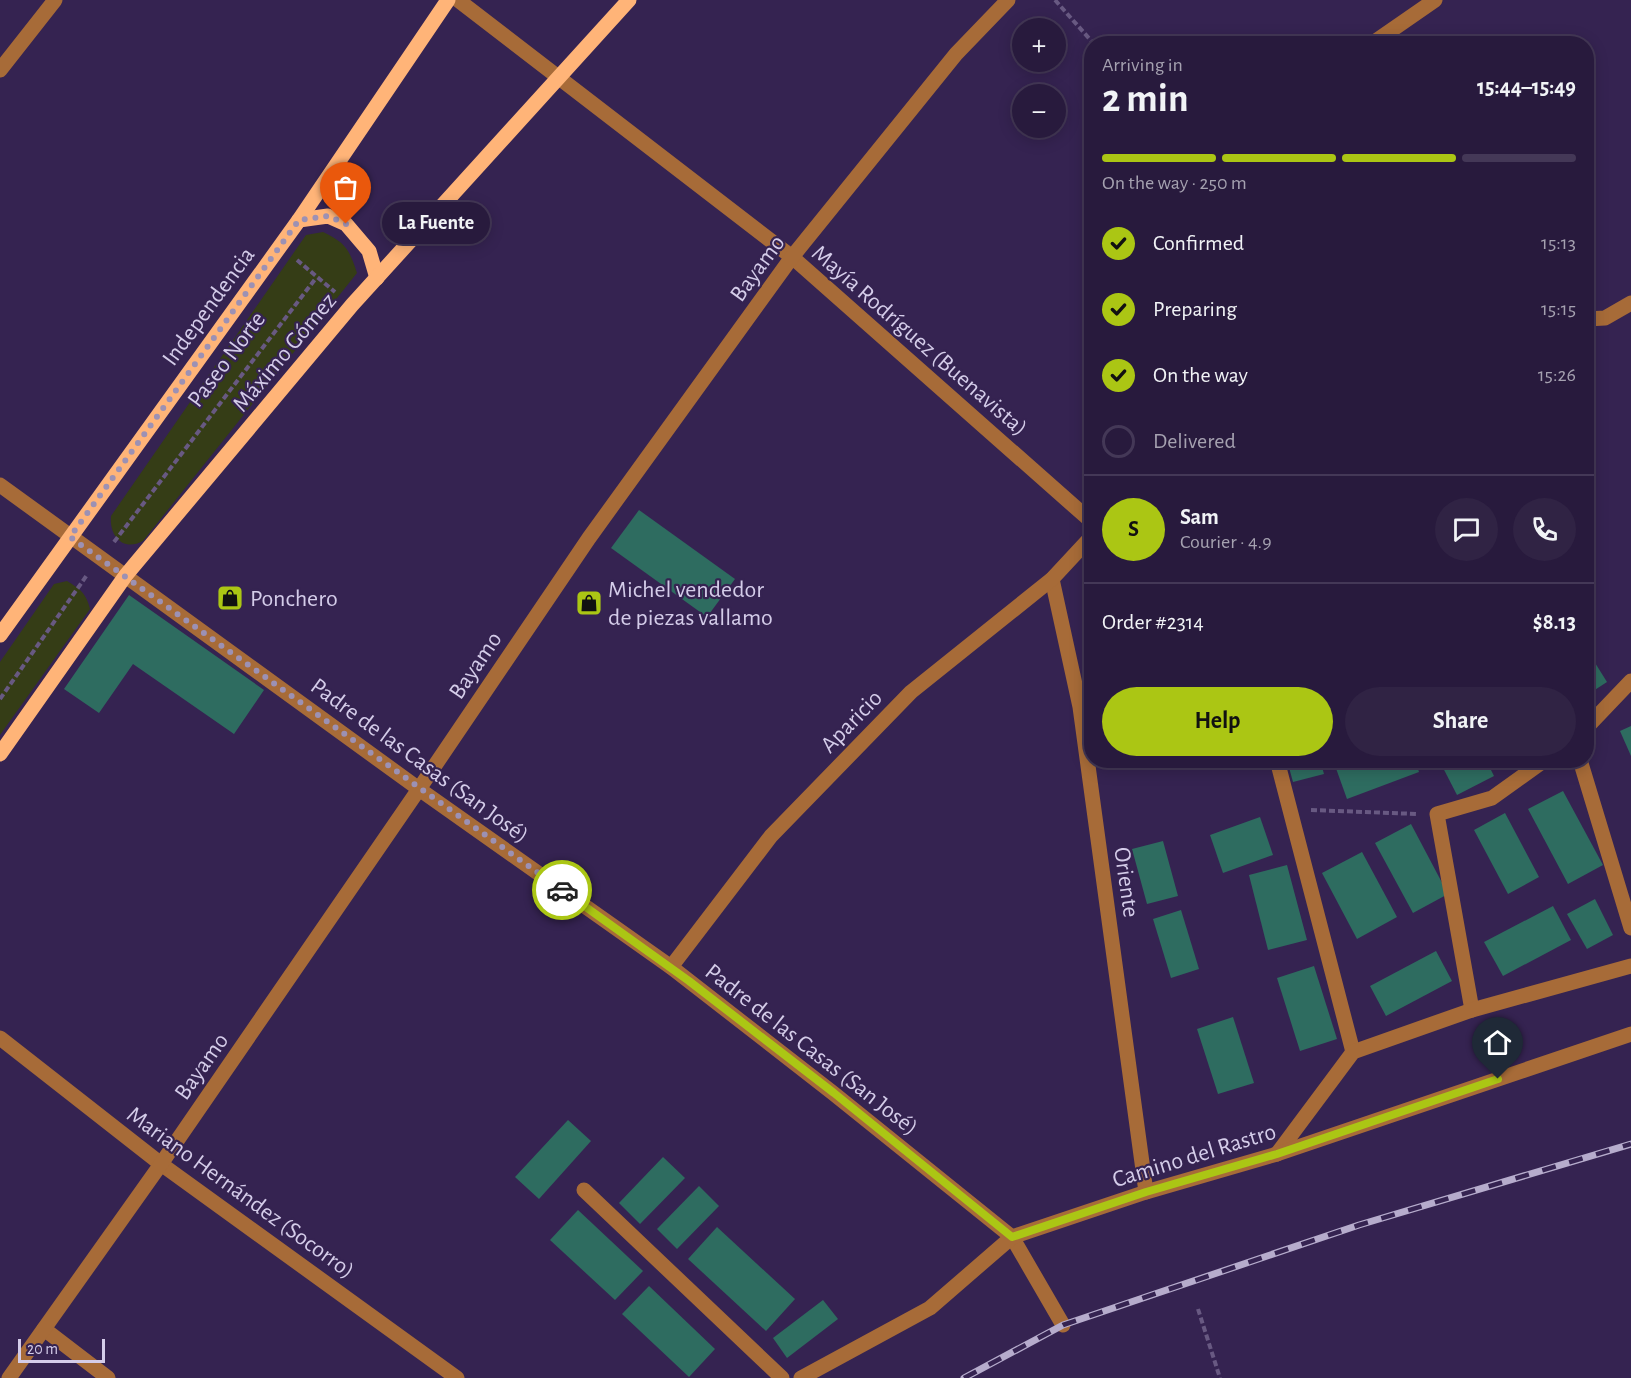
<!DOCTYPE html>
<html lang="en">
<head>
<meta charset="utf-8">
<style>
	body { margin:0; font-family:"Alegreya Sans",sans-serif; background:#302344; color:#f1f3f6; height:100vh; display:flex; flex-direction:column; font-size:22px; white-space:nowrap }
	* { box-sizing:border-box; margin:0 }
	p { font-size:20px; color:#a5a1b0 }
	.icon { flex:none; width:33px; height:33px; fill:none; stroke:currentColor; stroke-width:2; stroke-linecap:round; stroke-linejoin:round }
	.map { position:relative; flex:1; overflow:hidden }
	.panel { position:absolute; left:1084px; top:36px; width:510px; height:732px; display:flex; flex-direction:column; background:#281a3d; border-radius:24px; box-shadow:0 3px 15px #0003,0 0 0 2px #443857 }
	.panel>* { flex:none }
	.fabs { position:absolute; left:1012px; top:18px; display:grid; gap:12px }
	.fabs a { display:grid; place-items:center; width:54px; height:54px; border-radius:50%; background:#281a3d; box-shadow:0 3px 15px #0003,0 0 0 2px #443857; font-size:30px }
	.scale { position:absolute; left:18px; bottom:15px; width:87px; box-sizing:border-box; padding-left:6px; border:3px solid #d4cce9; border-top:0; font-size:16px; line-height:21px; white-space:nowrap; color:#d4cce9; -webkit-text-stroke:4px #352351; paint-order:stroke }
	.pin { position:absolute; display:grid; place-items:center; width:51px; height:51px; color:#fff; margin:-62px -26px; border-radius:50% 50% 50% 0; rotate:-45deg; box-shadow:0 0 6px #0007 }
	.pin .icon { rotate:45deg }
	.courier { position:absolute; display:grid; place-items:center; width:60px; height:60px; margin:-30px; border:4px solid #abc614; border-radius:50%; background:#fff; color:#222; box-shadow:0 2px 8px #0007 }
	.bubble { position:absolute; height:42px; border-radius:21px; background:#281a3d; box-shadow:0 3px 15px #0003,0 0 0 2px #443857; font-size:20px; font-weight:700; line-height:42px; text-align:center }
	.head em { font-style:normal; font-weight:700 }
	.head div { display:flex; flex-direction:column-reverse }
	.head { display:flex; align-items:center; justify-content:space-between; height:102px; padding:0 18px }
	h1 { font-size:39px; font-weight:700; line-height:45px }
	.bar { display:grid; grid-template-columns:repeat(4,1fr); gap:9px 6px; align-content:center; height:72px; padding:0 18px }
	.bar i { height:8px; border-radius:4px; background:#443857 }
	.bar .on { background:#abc614 }
	.bar p { grid-column:span 4 }
	.line { display:flex; align-items:center; gap:15px; padding:0 18px; border-top:2px solid #443857 }
	.line div { flex:1 }
	.round { display:grid; place-items:center; flex:none; width:63px; height:63px; border-radius:32px; background:#302344 }
	ol { padding:0 18px; list-style:none }
	li { display:flex; align-items:center; gap:18px; height:66px }
	li p { margin-inline-start:auto }
	li .icon { padding:6px; border-radius:50%; background:#abc614; color:#111; stroke-width:4 }
	li:last-child { color:#a5a1b0 }
	li i { width:33px; height:33px; border:3px solid #443857; border-radius:50% }
	.cta { display:flex; gap:12px; margin-top:auto; padding:12px 18px }
	.cta a { flex:1; height:69px; border-radius:36px; background:#abc614; color:#111; font-size:24px; font-weight:700; line-height:69px; text-align:center }
	.cta a+a { background:#302344; color:#f1f3f6 }
	.map>svg:first-child { display:block }
</style>
</head>
<body>
<div class="map">
<svg width="1631" height="1378" viewBox="0 0 1631 1378">
	<rect width="100%" height="100%" fill="#352351"/>
	<g fill="#353d16">
		<path d="M 323,232 C 346,243 349,249 357,273 L 143,541 C 123,552 109,536 111,516 L 306,235 Z"/>
		<path d="M 67,581 C 80,589 86,593 90,609 L 0,735 L 0,662 L 54,584 Z"/>
	</g>
	<g fill="#2e6c60">
		<path d="M 639,510 L 735,579 L 707,617 L 611,548 Z"/>
		<path d="M 129,595 L 264,690 L 234,734 L 133,664 L 99,713 L 64,689 Z"/>
		<path d="M 1587,650 L 1607,682 L 1587,695 Z"/>
		<path d="M 1631,726 L 1631,756 L 1620,731 Z"/>
		<path d="M 1221,760 L 1248,760 L 1248,763 L 1223,768 Z"/>
		<path d="M 1287,760 L 1320,760 L 1324,774 L 1293,782 Z"/>
		<path d="M 1333,760 L 1415,760 L 1419,772 L 1347,799 Z"/>
		<path d="M 1439,760 L 1486,760 L 1494,776 L 1457,795 Z"/>
		<path d="M 1563,791 L 1603,865 L 1568,884 L 1528,809 Z"/>
		<path d="M 1505,813 L 1539,877 L 1508,894 L 1474,830 Z"/>
		<path d="M 1260,817 L 1273,855 L 1223,873 L 1210,835 Z"/>
		<path d="M 1411,824 L 1448,894 L 1413,913 L 1375,843 Z"/>
		<path d="M 1163,841 L 1178,896 L 1147,904 L 1132,849 Z"/>
		<path d="M 1362,852 L 1397,917 L 1357,939 L 1322,873 Z"/>
		<path d="M 1287,865 L 1307,940 L 1268,950 L 1249,875 Z"/>
		<path d="M 1595,899 L 1613,935 L 1587,949 L 1567,914 Z"/>
		<path d="M 1553,906 L 1571,940 L 1503,976 L 1484,942 Z"/>
		<path d="M 1181,910 L 1199,969 L 1171,978 L 1153,919 Z"/>
		<path d="M 1436,951 L 1452,981 L 1386,1016 L 1370,986 Z"/>
		<path d="M 1314,966 L 1337,1039 L 1300,1051 L 1277,978 Z"/>
		<path d="M 1233,1017 L 1254,1083 L 1218,1094 L 1197,1029 Z"/>
		<path d="M 568,1120 L 591,1141 L 539,1199 L 515,1177 Z"/>
		<path d="M 663,1157 L 685,1178 L 640,1224 L 619,1203 Z"/>
		<path d="M 699,1186 L 719,1206 L 677,1249 L 657,1229 Z"/>
		<path d="M 578,1210 L 643,1271 L 615,1300 L 550,1240 Z"/>
		<path d="M 717,1227 L 795,1299 L 766,1331 L 688,1259 Z"/>
		<path d="M 649,1286 L 715,1349 L 689,1377 L 622,1314 Z"/>
		<path d="M 823,1300 L 838,1319 L 787,1358 L 773,1338 Z"/>
	</g>
	<g fill="none" stroke-linecap="round" stroke-linejoin="round">
		<g stroke="#685982" stroke-width="4" stroke-dasharray="6 3" stroke-linecap="butt">
			<path d="M 1055,0 L 1094,44"/>
			<path d="M 297,260 L 335,292"/>
			<path d="M 114,542 L 316,278"/>
			<path d="M 0,699 L 87,575"/>
			<path d="M 1311,810 L 1417,814"/>
			<path d="M 1198,1309 L 1220,1378"/>
		</g>
		<g stroke="#a76b38" stroke-width="15">
			<path d="M 458,0 L 792,257 L 1092,522"/>
			<path d="M 1373,43 L 1435,0"/>
			<path d="M 0,70 L 55,0"/>
			<path d="M 1587,319 L 1605,318 L 1631,303"/>
			<path d="M 0,485 L 419,789 L 671,967 L 833,1093 L 1012,1237 L 1063,1325"/>
			<path d="M 1052,579 L 1080,707 L 1146,1192"/>
			<path d="M 1587,727 L 1631,681"/>
			<path d="M 1277,760 L 1353,1052"/>
			<path d="M 1580,760 L 1631,928"/>
			<path d="M 671,967 L 771,836 L 911,692 L 1052,579 L 1092,536"/>
			<path d="M 1472,1010 L 1437,814 L 1492,798 L 1545,760"/>
			<path d="M 0,1038 L 161,1164 L 457,1378"/>
			<path d="M 1277,1154 L 1353,1052 L 1472,1010 L 1631,966"/>
			<path d="M 584,1190 L 782,1378"/>
			<path d="M 44,1329 L 108,1378"/>
			<path d="M 9,1378 L 161,1164 L 419,789 L 589,538 L 792,257 L 956,54 L 1008,0"/>
			<path d="M 801,1378 L 930,1308 L 1012,1237 L 1146,1192 L 1277,1154 L 1631,1034"/>
		</g>
		<g stroke="#ffb478" stroke-width="15">
			<path d="M 299,220 L 328,216 L 346,224 L 369,251 L 377,278"/>
			<path d="M 0,635 L 299,220 L 448,0"/>
			<path d="M 0,754 L 126,575 L 352,305 L 629,0"/>
		</g>
		<defs>
			<path id="rail" d="M 964,1378 L 1063,1325 L 1359,1225 L 1631,1144"/>
		</defs>
		<use href="#rail" stroke="#b6accc" stroke-width="7"/>
		<use href="#rail" stroke="#352351" stroke-width="4.5" stroke-dasharray="14" stroke-linecap="butt"/>
	</g>
	<g fill="none" stroke-linecap="round" stroke-linejoin="round">
		<path stroke="#9c91b4" stroke-width="6" stroke-dasharray="0 10.8" d="M 346,224 L 328,216 L 299,220 L 70,537 L 562,890"/>
		<path stroke="#abc614" stroke-width="8" d="M 562,890 L 689,981 L 834,1093 L 1012,1237 L 1146,1192 L 1277,1154 L 1498,1079"/>
	</g>
	<defs>
		<symbol id="shop-square" viewBox="-11 -11 22 22"><rect x="-9" y="-9" width="18" height="18" rx="4" fill="#abc614" stroke="#352351"/><path d="M-5-2.5h2.3a2.7 3.5 0 0 1 5.4 0H5L5.5 6h-11ZM-1.5-2.5h3a1.5 2.3 0 0 0-3 0Z" fill="#111"/></symbol>
	</defs>
	<g fill-rule="evenodd">
		<use href="#shop-square" x="215" y="583" width="30" height="30"/>
		<use href="#shop-square" x="574" y="588" width="30" height="30"/>
	</g>
	<g text-anchor="middle" stroke-width="4.5" stroke-linejoin="round" paint-order="stroke">
		<g font-size="24" fill="#d4cce9" stroke="#352351">
			<text transform="translate(757 268) rotate(-54)" y="8">Bayamo</text>
			<text transform="translate(208 306) rotate(-54)" y="8">Independencia</text>
			<text transform="translate(920 340) rotate(41)" y="8">Mayía Rodríguez (Buenavista)</text>
			<text transform="translate(284 352) rotate(-50)" y="8">Máximo Gómez</text>
			<text transform="translate(226 359) rotate(-53)" y="8">Paseo Norte</text>
			<text transform="translate(475 665) rotate(-56)" y="8">Bayamo</text>
			<text transform="translate(851 721) rotate(-46)" y="8">Aparicio</text>
			<text transform="translate(420 760) rotate(36)" y="8">Padre de las Casas (San José)</text>
			<text transform="translate(1127 882) rotate(82)" y="8">Oriente</text>
			<text transform="translate(812 1049) rotate(38)" y="8">Padre de las Casas (San José)</text>
			<text transform="translate(201 1066) rotate(-55)" y="8">Bayamo</text>
			<text transform="translate(1194 1155) rotate(-17)" y="8">Camino del Rastro</text>
			<text transform="translate(241 1192) rotate(36)" y="8">Mariano Hernández (Socorro)</text>
		</g>
		<g font-size="24" fill="#d4cce9" stroke="#352351" text-anchor="start">
			<text x="608" y="597">Michel vendedor<tspan x="608" dy="28">de piezas vallamo</tspan></text>
			<text x="250" y="606">Ponchero</text>
		</g>
	</g>
</svg>
<div class="fabs">
<a>+</a>
<a>−</a>
</div>
<div class="scale">20 m</div>
<div class="pin" style="left:346px;top:224px;background:#ea580c"><svg class="icon" aria-label="bag" viewBox="0 0 24 24"><path d="M5 8h14l-1 12H6zM9 8a3 3 0 0 1 6 0"/></svg></div>
<div class="pin" style="left:1498px;top:1079px;background:#1f2937"><svg class="icon" aria-label="home" viewBox="0 0 24 24"><path d="M3 11l9-7 9 7M6 9v11h12V9"/></svg></div>
<div class="courier" style="left:562px;top:890px"><svg class="icon" aria-label="car" viewBox="0 0 24 24"><path d="M5 17H2v-5l4-1 3-4h7l3 4 3 1v5h-3M9 17h6M6 11h13"/><circle cx="7" cy="17" r="2"/><circle cx="17" cy="17" r="2"/></svg></div>
<div class="bubble" style="left:382px;top:202px;width:108px">La Fuente</div>
<section class="panel">
<div class="head"><div><h1>2 min</h1><p>Arriving in</p></div><em>15:44–15:49</em></div>
<div class="bar"><i class="on"></i><i class="on"></i><i class="on"></i><i></i><p>On the way · 250 m</p></div>
<ol>
<li><svg class="icon" aria-label="check" viewBox="0 0 24 24"><path d="M5 12l5 5 9-10"/></svg>Confirmed<p>15:13</p></li>
<li><svg class="icon" aria-label="check" viewBox="0 0 24 24"><path d="M5 12l5 5 9-10"/></svg>Preparing<p>15:15</p></li>
<li><svg class="icon" aria-label="check" viewBox="0 0 24 24"><path d="M5 12l5 5 9-10"/></svg>On the way<p>15:26</p></li>
<li><i></i>Delivered</li>
</ol>
<div class="line" style="height:108px"><b class="round" style="background:#abc614;color:#111">S</b><div><b>Sam</b><p>Courier · 4.9</p></div><a class="round"><svg class="icon" aria-label="chat" viewBox="0 0 24 24"><path d="M4 5h16v11H9l-5 4z"/></svg></a><a class="round"><svg class="icon" aria-label="phone" viewBox="0 0 24 24"><path d="M5 4h4l2 5-3 2q2 4 5 5l2-3 5 2v4C11 20 4 13 5 4z"/></svg></a></div>
<div class="line" style="height:78px"><div>Order #2314</div><b>$8.13</b></div>
<div class="cta"><a>Help</a><a>Share</a></div>
</section>
</div>
</body>
</html>
